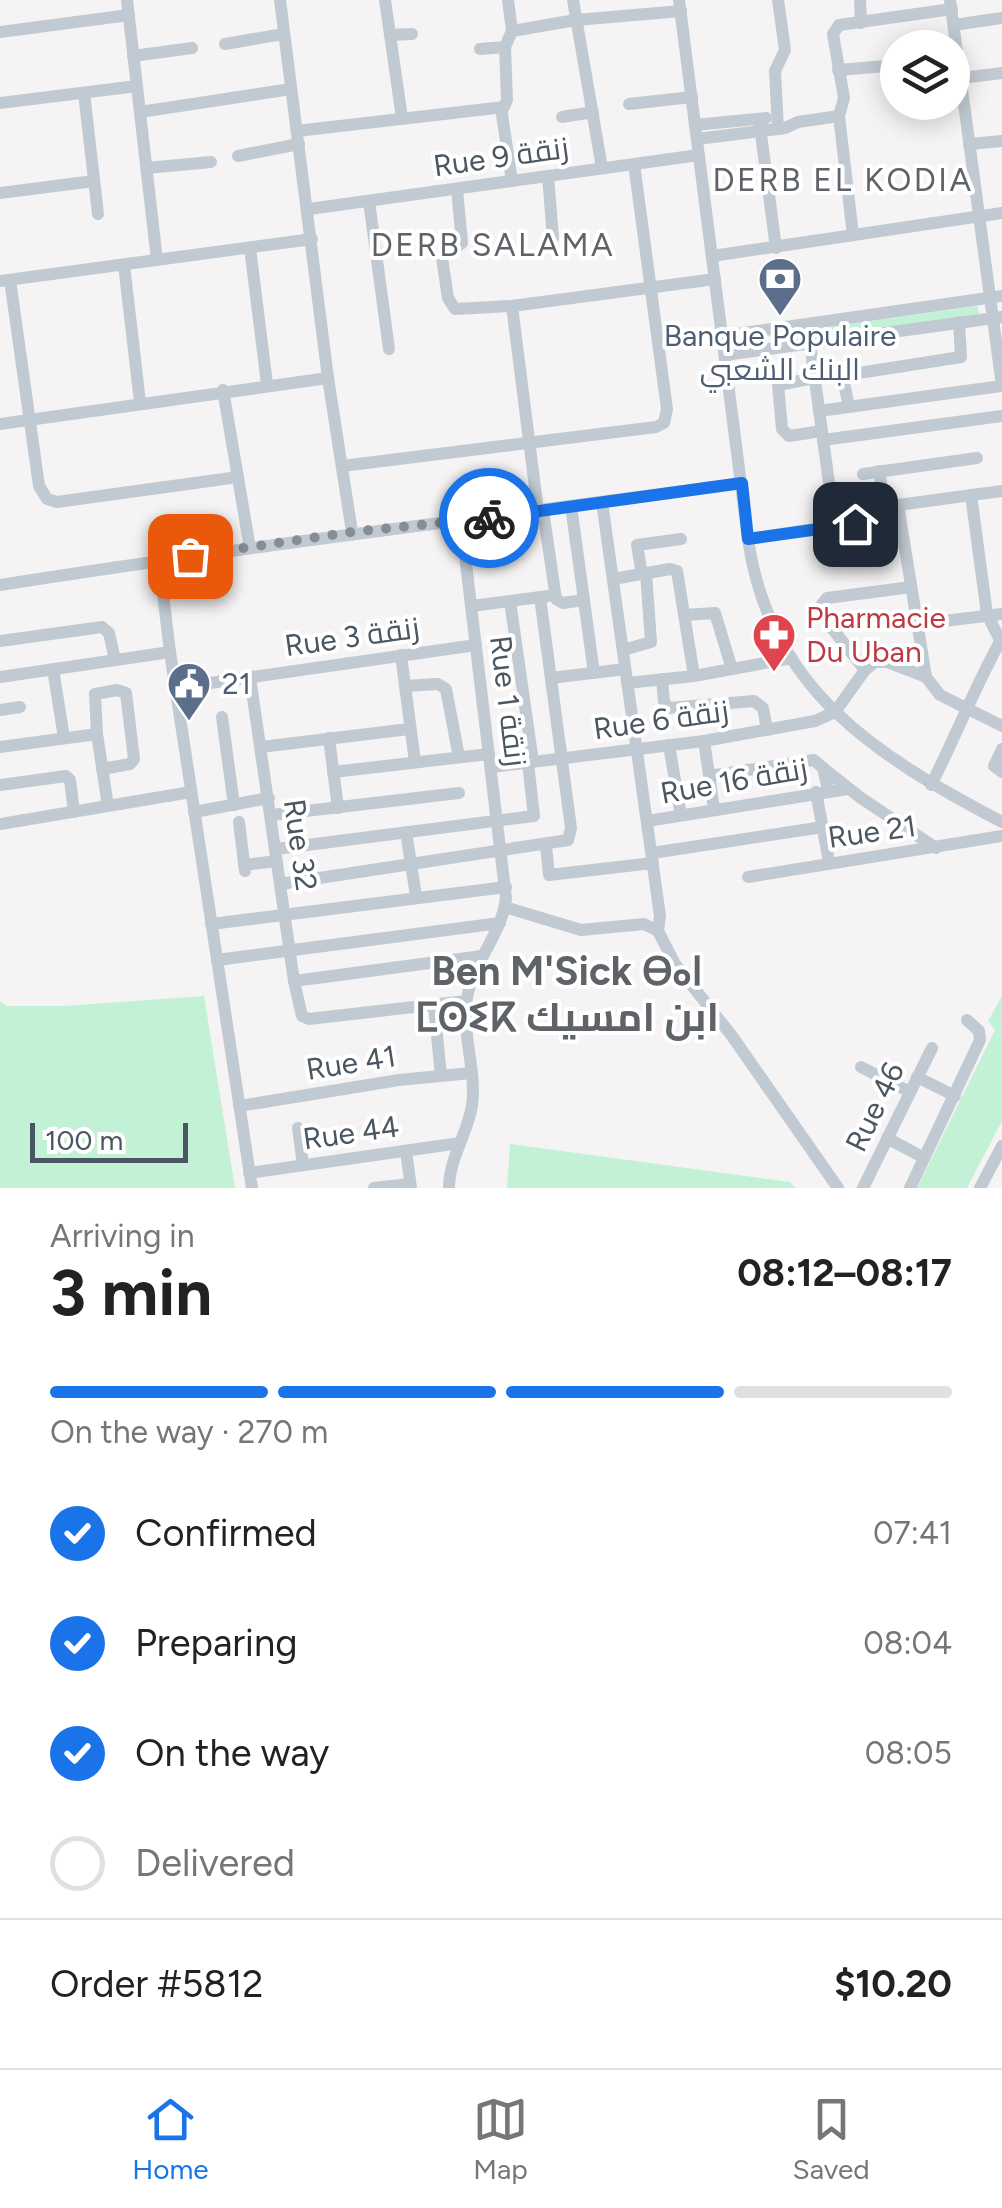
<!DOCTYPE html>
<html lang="en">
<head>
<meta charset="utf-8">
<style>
	body { margin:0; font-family:Figtree,Cairo,"Noto Sans Tifinagh",sans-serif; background:#f6f6f6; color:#222; height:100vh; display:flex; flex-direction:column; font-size:38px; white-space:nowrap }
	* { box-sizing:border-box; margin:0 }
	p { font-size:32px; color:#767676 }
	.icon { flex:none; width:55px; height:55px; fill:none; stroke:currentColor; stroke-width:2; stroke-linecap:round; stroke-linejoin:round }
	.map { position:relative; height:1188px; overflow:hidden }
	.drawer { display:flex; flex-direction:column; background:#fff; flex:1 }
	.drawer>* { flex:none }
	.buttons { position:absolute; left:880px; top:30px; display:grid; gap:20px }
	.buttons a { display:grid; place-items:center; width:90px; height:90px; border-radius:50%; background:#fff; box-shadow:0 5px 25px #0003; font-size:50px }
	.scale { position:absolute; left:30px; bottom:25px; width:158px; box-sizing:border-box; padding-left:10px; border:5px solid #4a5661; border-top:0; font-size:28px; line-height:35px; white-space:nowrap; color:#4a5661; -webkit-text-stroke:8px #fff; paint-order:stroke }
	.pin { position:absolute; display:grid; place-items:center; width:85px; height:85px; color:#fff; margin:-42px; border-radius:20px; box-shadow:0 5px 15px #0006 }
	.courier { position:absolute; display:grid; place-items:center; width:100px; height:100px; margin:-50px; border:8px solid #1a73e8; border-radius:50%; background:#fff; color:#222; box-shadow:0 2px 12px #0007 }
	.overview em { font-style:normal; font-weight:700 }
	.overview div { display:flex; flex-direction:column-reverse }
	.overview { display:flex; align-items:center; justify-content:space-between; height:170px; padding:0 50px }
	h1 { font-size:65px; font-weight:700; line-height:75px }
	.bar { display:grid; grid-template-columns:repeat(4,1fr); gap:15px 10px; align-content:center; height:120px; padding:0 50px }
	.bar i { height:12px; border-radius:8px; background:#e0e0e0 }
	.bar .selected { background:#1a73e8 }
	.bar p { grid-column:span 4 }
	.line { display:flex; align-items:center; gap:25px; padding:0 50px; border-top:2px solid #e0e0e0 }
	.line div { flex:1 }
	ol { padding:0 50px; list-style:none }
	li { display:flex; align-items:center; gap:30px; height:110px }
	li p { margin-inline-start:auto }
	li .icon { padding:10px; border-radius:50%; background:#1a73e8; color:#fff; stroke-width:4 }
	li:last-child { color:#767676 }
	li i { width:55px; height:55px; border:5px solid #e0e0e0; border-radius:50% }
	.tabs { display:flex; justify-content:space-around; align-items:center; height:140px; border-top:2px solid #e0e0e0; background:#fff; font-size:28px; color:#767676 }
	.tabs a { display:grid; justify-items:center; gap:5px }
	.tabs .selected { color:#1a73e8 }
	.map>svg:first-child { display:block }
</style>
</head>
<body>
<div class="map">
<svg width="1002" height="1188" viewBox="0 0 1002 1188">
	<rect width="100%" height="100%" fill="#f5f3f3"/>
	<g fill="#c3f1d5">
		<path d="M 977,306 L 980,316 L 816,338 L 812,334 L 813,329 Z"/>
		<path d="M 204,996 L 235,1188 L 0,1188 L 0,1001 L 6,1006 L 64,1006 Z"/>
		<path d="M 1002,996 L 1002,1121 L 967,1188 L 917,1188 L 995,1030 L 988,1021 Z"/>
		<path d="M 510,1144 L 790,1182 L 795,1188 L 507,1188 Z"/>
	</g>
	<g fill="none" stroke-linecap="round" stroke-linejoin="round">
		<g stroke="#c1cad2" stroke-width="12">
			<path d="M 127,0 L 157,260"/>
			<path d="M 280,0 L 328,378 L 352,532"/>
			<path d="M 385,0 L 402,118"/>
			<path d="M 573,0 L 602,168"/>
			<path d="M 679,0 L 748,539 C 770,691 877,756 1002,822"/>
			<path d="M 778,0 L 785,50 L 775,71 L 778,129"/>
			<path d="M 860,0 L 861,23"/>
			<path d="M 954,25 L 1002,18"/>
			<path d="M 512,31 L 576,20 L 681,11"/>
			<path d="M 0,32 L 129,15"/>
			<path d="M 390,35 L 412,34"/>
			<path d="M 225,44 L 283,34"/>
			<path d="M 480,49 L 505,47"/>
			<path d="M 133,56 L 192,48"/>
			<path d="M 838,70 L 898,65"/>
			<path d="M 962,78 L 1002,73"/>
			<path d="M 84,93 L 98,214"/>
			<path d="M 0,103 L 137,86"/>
			<path d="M 629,104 L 692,97"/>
			<path d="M 501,108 L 512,181"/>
			<path d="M 140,112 L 291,89"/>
			<path d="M 562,117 L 593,112"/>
			<path d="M 759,119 L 776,248"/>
			<path d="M 695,125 L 766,118"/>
			<path d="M 297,131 L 504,107 L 507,100 L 505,47 L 512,31 L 508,0"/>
			<path d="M 697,139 L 785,128 L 798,122 L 839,116"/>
			<path d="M 969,144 L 1002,141"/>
			<path d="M 238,156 L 299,144"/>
			<path d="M 147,168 L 211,162"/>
			<path d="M 548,176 L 553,238"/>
			<path d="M 457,189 L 462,243 L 442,258 L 448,298 L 455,309 L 512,306 L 715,279"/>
			<path d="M 0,193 L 94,181"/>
			<path d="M 369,201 L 389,349"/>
			<path d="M 309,209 L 699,155"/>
			<path d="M 853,235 L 839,116 L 844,98 L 833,34 L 839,25 L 952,9"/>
			<path d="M 250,248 L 267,384"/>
			<path d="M 712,256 L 1002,213"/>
			<path d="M 124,265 L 140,402"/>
			<path d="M 10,280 L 39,486 L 47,499 L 57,502 L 238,477"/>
			<path d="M 0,281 L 312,239"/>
			<path d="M 512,306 L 538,511"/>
			<path d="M 723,336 L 1002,296"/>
			<path d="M 809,336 L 835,527"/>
			<path d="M 725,355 L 1002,317"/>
			<path d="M 814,378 L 778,385 L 782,429 L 789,436 L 822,431"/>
			<path d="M 223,390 L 250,548"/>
			<path d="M 849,407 L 844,383 L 846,375 L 961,357 L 959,322"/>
			<path d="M 819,411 L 1002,386 L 950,0"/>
			<path d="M 0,424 L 328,378"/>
			<path d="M 823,440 L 1002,416"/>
			<path d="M 342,466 L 656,427 L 664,423 L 667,409 L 634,164"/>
			<path d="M 879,471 L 886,511"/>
			<path d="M 863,474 L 977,458"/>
			<path d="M 971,495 L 987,614 L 1002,644"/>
			<path d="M 602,502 L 660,916 L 658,931 L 675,964 L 732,1036 L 838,1188"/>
			<path d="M 898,505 L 926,677 L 940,695 L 1002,726"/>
			<path d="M 571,506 L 594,673"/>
			<path d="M 543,510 L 556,599 L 563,603 L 584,600"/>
			<path d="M 748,539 L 875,520 L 898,505 L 1002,491"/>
			<path d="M 159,560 L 170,652 L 252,1188"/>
			<path d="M 642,574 L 637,545 L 681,539"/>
			<path d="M 613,579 L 670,569 L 677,571 L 694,676"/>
			<path d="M 0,585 C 247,546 494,517 742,483"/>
			<path d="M 510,601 L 533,762"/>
			<path d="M 471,606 L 548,596"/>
			<path d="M 684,615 L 715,613 L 732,669"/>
			<path d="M 919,624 L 1002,614"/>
			<path d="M 0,641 L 102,627 L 109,633 L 115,660"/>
			<path d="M 623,650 L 651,642 L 646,573"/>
			<path d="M 401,655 L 415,762"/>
			<path d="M 53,669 L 64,738"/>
			<path d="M 865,670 L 827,622 L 822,604 L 827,598 L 911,587"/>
			<path d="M 0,677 L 170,652"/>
			<path d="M 250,677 L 294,981 L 302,1016 L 309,1019 L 466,1001"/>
			<path d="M 551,678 L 625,669"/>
			<path d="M 662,679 L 664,702 L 669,708 L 754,701 L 763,708 L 767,730"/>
			<path d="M 627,683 L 694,676 L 792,658"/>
			<path d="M 405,686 L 438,684 L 446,689 L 459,757"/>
			<path d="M 175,688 L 476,645"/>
			<path d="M 0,710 L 20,707"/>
			<path d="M 222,717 L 234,805"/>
			<path d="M 97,734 L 95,694 L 117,690 L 126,693 L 134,759 L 130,764 L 102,769"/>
			<path d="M 329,738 L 338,808"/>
			<path d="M 704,741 L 714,809"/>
			<path d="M 669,745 L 681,815"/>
			<path d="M 0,747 L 97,734 L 108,806"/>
			<path d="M 261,747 L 409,729"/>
			<path d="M 1002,749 L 994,766 L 1002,772"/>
			<path d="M 491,767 L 704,741 L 815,721 L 835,712 L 865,670 L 875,662 L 887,662 L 926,677"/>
			<path d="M 823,768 L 861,798 L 936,848"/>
			<path d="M 333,772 L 489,754"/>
			<path d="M 709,776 L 814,760 L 823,768 L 828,790"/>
			<path d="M 0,785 L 66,776 L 70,780 L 74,812"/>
			<path d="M 931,785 C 956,736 975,686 1002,638"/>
			<path d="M 816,792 L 829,862"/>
			<path d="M 194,812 L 269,798"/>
			<path d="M 272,815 L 459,793"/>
			<path d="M 647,821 L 848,789"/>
			<path d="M 239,822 L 245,871"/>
			<path d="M 0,824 L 191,792"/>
			<path d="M 406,832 L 416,896"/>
			<path d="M 546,846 L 549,875 L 653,863"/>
			<path d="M 276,849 L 534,816 L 528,763"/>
			<path d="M 652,853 L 823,827"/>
			<path d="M 244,865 L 277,861"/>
			<path d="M 748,877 L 1002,836"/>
			<path d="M 280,884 L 568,840 L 571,828 L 540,597"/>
			<path d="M 505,907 L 581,930 L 644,924 L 658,931"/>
			<path d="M 211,924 L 506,887"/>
			<path d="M 217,960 L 500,923"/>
			<path d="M 294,981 L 482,956"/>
			<path d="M 434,1005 L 441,1076"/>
			<path d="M 861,1067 L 910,1092"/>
			<path d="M 917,1077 L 955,1096"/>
			<path d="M 239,1106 L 399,1080 L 471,1073"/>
			<path d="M 298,1128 L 303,1165"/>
			<path d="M 887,1138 L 924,1158"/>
			<path d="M 406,1151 L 411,1188"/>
			<path d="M 249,1173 L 460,1143"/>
			<path d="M 374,1188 L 410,1184"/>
			<path d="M 449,1188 C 449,1159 467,1135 472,1106 C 477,1071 461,1033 467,998 C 473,962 502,934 506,898 L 461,522"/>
			<path d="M 863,1188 L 932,1048"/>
			<path d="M 910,1188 L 980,1040 L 979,1031 L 967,1020"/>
			<path d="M 980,1188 L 1002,1146"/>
		</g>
	</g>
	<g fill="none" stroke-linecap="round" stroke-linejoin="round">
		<path stroke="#868d94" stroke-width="10" stroke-dasharray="0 18" d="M 190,556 L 352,532 L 489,518"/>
		<path stroke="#1a73e8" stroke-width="12" d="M 489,518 L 742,483 L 748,539 L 855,524"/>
	</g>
	<defs>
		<symbol id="bank-pin" viewBox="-11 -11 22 30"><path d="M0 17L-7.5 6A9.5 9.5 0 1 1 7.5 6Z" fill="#5c6f8a" stroke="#fff"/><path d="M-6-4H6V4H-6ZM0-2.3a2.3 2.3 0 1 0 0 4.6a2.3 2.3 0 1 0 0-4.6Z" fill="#fff"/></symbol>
		<symbol id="pharmacy-pin" viewBox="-11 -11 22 30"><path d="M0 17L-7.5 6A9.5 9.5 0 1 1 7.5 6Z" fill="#e0444e" stroke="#fff"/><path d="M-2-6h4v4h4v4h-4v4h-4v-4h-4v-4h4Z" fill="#fff"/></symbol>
		<symbol id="civic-pin" viewBox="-11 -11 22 30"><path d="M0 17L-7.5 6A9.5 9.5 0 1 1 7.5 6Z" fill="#5c6f8a" stroke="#fff"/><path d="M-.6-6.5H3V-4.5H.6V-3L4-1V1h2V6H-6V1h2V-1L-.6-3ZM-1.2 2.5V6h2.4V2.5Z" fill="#fff"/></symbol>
	</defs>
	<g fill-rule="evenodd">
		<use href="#bank-pin" x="755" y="254" width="50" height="68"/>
		<use href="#pharmacy-pin" x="749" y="610" width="50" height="68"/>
		<use href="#civic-pin" x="164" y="659" width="50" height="68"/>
	</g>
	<g text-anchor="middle" stroke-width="8" stroke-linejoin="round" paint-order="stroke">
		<g font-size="30" fill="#4a5661" stroke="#fff">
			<text transform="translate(501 157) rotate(-8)" y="10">Rue 9 زنقة</text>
			<text transform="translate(352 637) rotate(-8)" y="10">Rue 3 زنقة</text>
			<text transform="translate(508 701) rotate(83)" y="10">Rue 1 زنقة</text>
			<text transform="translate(661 720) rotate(-8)" y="10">Rue 6 زنقة</text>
			<text transform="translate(734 781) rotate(-10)" y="10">Rue 16 زنقة</text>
			<text transform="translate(872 832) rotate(-8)" y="10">Rue 21</text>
			<text transform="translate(300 845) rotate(82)" y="10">Rue 32</text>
			<text transform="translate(351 1063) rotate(-9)" y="10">Rue 41</text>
			<text transform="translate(875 1107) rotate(-64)" y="10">Rue 46</text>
			<text transform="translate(351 1133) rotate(-8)" y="10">Rue 44</text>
		</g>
		<g font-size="30" fill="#4e5e75" stroke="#fff">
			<text x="780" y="346">Banque Populaire<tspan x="780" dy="34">البنك الشعبي</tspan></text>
			<text x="222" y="694" text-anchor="start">21</text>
		</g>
		<g font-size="30" fill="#be3a42" stroke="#fff" text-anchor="start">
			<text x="806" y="628">Pharmacie<tspan x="806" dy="34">Du Uban</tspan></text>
		</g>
		<g font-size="32" letter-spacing="2.5" fill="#5f6368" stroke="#fff">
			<text x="843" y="191">DERB EL KODIA</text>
			<text x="493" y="256">DERB SALAMA</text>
		</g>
		<g font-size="40" font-weight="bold" fill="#5f6368" stroke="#fff">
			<text x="567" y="985">Ben M'Sick ⴱⴰⵏ<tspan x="567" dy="46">ⵎⵙⵉⴽ ابن امسيك</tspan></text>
		</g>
	</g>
</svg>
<div class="buttons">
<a><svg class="icon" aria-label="layers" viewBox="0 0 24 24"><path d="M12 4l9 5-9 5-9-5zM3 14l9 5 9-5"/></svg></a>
</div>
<div class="scale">100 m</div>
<div class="pin" style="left:190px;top:556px;background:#ea580c"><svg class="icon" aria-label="bag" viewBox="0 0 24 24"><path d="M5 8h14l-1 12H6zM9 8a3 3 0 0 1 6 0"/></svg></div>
<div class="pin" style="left:855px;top:524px;background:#1f2937"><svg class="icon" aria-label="home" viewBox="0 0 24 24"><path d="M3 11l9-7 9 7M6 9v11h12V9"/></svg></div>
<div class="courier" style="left:489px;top:518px"><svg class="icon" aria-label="bike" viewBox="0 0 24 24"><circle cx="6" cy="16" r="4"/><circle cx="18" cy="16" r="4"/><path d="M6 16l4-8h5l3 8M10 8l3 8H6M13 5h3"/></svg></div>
</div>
<section class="drawer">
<div class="overview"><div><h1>3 min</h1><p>Arriving in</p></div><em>08:12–08:17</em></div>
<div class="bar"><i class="selected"></i><i class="selected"></i><i class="selected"></i><i></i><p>On the way · 270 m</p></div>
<ol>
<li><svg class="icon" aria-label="check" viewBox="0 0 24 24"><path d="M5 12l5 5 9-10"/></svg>Confirmed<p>07:41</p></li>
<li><svg class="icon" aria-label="check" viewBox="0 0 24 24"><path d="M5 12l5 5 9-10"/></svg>Preparing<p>08:04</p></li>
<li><svg class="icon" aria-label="check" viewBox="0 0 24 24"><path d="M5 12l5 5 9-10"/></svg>On the way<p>08:05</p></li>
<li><i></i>Delivered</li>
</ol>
<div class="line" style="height:130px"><div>Order #5812</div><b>$10.20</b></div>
</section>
<nav class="tabs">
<a class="selected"><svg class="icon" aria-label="home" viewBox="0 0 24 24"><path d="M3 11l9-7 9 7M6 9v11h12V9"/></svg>Home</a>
<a><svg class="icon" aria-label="map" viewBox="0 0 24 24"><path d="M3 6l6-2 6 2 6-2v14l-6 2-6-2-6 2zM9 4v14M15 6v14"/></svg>Map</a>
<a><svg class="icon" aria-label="saved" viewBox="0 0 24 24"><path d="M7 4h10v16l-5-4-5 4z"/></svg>Saved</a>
</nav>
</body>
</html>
